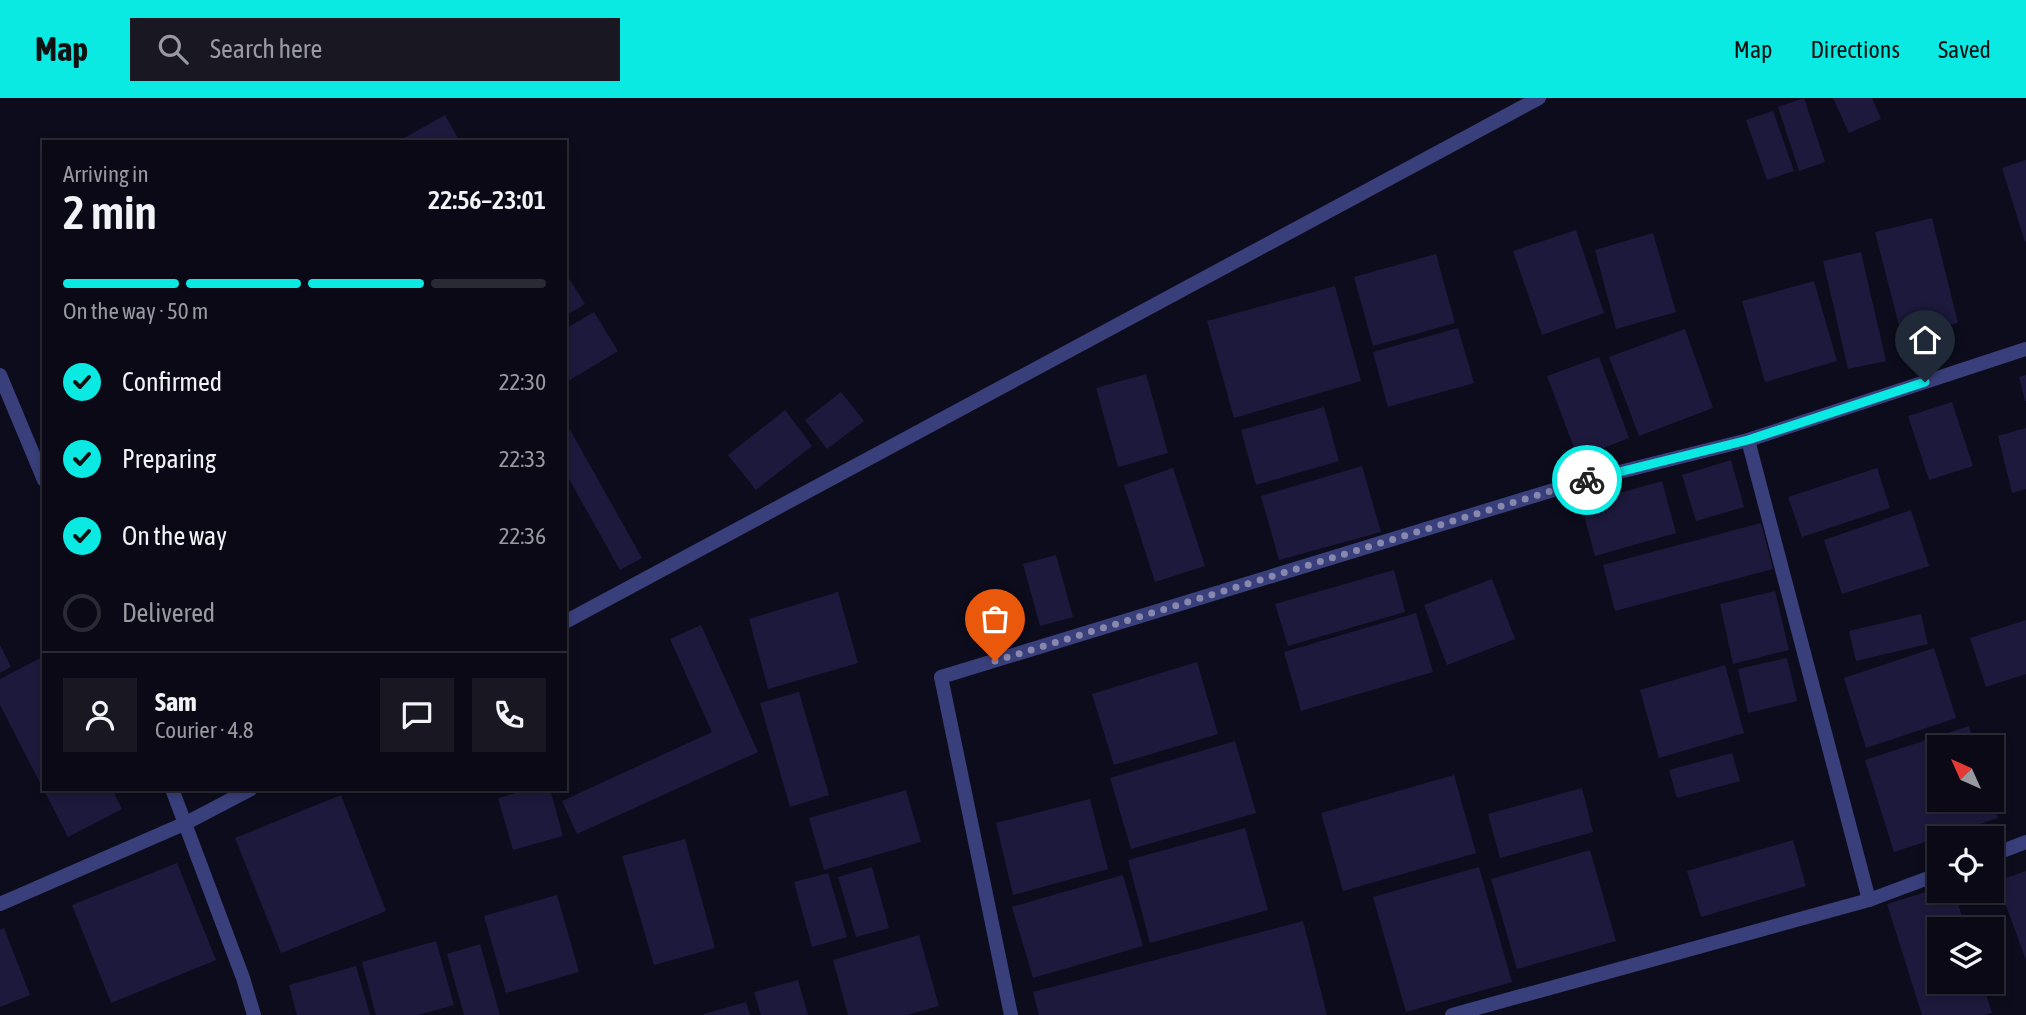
<!DOCTYPE html>
<html lang="en">
<head>
<meta charset="utf-8">
<style>
	body { margin:0; font-family:"Asap Condensed",sans-serif; background:#181722; color:#f1f3f6; height:100vh; display:flex; flex-direction:column; font-size:26px; white-space:nowrap }
	* { box-sizing:border-box; margin:0 }
	p { font-size:23px; color:#999aa0 }
	.icon { flex:none; width:38px; height:38px; fill:none; stroke:currentColor; stroke-width:2; stroke-linecap:round; stroke-linejoin:round }
	.map { position:relative; flex:1; overflow:hidden }
	.panel { position:absolute; left:42px; top:42px; width:525px; height:651px; display:flex; flex-direction:column; background:#0a0915; border-radius:0px; box-shadow:0 4px 10px #0003,0 0 0 2px #2a2a34 }
	.panel>* { flex:none }
	.needle { width:46px; rotate:315deg }
	.buttons { position:absolute; left:1927px; top:637px; display:grid; gap:14px }
	.buttons a { display:grid; place-items:center; width:77px; height:77px; border-radius:0px; background:#0a0915; box-shadow:0 4px 10px #0003,0 0 0 2px #2a2a34; font-size:35px }
	.pin { position:absolute; display:grid; place-items:center; width:60px; height:60px; color:#fff; margin:-72px -30px; border-radius:50% 50% 50% 0; rotate:-45deg; box-shadow:0 0 7px #0007 }
	.pin .icon { rotate:45deg }
	.courier { position:absolute; display:grid; place-items:center; width:70px; height:70px; margin:-35px; border:5px solid #0ae9e2; border-radius:50%; background:#fff; color:#222; box-shadow:0 2px 9px #0007 }
	.summary em { font-style:normal; font-weight:600 }
	.summary div { display:flex; flex-direction:column-reverse }
	.summary { display:flex; align-items:center; justify-content:space-between; height:119px; padding:0 21px }
	h1 { font-size:46px; font-weight:600; line-height:52px }
	.bar { display:grid; grid-template-columns:repeat(4,1fr); gap:10px 7px; align-content:center; height:84px; padding:0 21px }
	.bar i { height:9px; border-radius:5px; background:#2a2a34 }
	.bar .current { background:#0ae9e2 }
	.bar p { grid-column:span 4 }
	.line { display:flex; align-items:center; gap:18px; padding:0 21px; border-top:2px solid #2a2a34 }
	.line div { flex:1 }
	.round { display:grid; place-items:center; flex:none; width:74px; height:74px; border-radius:0px; background:#181722 }
	ol { padding:0 21px; list-style:none }
	li { display:flex; align-items:center; gap:21px; height:77px }
	li p { margin-inline-start:auto }
	li .icon { padding:7px; border-radius:50%; background:#0ae9e2; color:#111; stroke-width:4 }
	li:last-child { color:#999aa0 }
	li i { width:38px; height:38px; border:4px solid #2a2a34; border-radius:50% }
	header { display:flex; align-items:center; gap:42px; box-sizing:border-box; height:98px; padding:0 35px; background:#0ae9e2; color:#111 }
	header strong { font-size:33px }
	nav { display:flex; gap:38px; margin-inline-start:auto; font-size:24px }
	.search { width:490px; height:63px; background:#181722; display:flex; align-items:center; gap:18px; box-sizing:border-box; padding:0 24px; border-radius:0px; color:#999aa0; font-size:26px }
	.map>svg:first-child { display:block }
</style>
</head>
<body>
<header>
<strong>Map</strong>
<div class="search"><svg class="icon" aria-label="search" viewBox="0 0 24 24"><circle cx="10" cy="10" r="6"/><path d="M15 15l6 6"/></svg>Search here</div>
<nav><a>Map</a><a>Directions</a><a>Saved</a></nav>
</header>
<div class="map">
<svg width="2026" height="917" viewBox="0 0 2026 917">
	<rect width="100%" height="100%" fill="#0d0c1c"/>
	<g fill="#1c193c">
		<path d="M 1804,0 L 1825,64 L 1799,73 L 1778,9 Z"/>
		<path d="M 1833,0 L 1872,0 L 1881,21 L 1849,35 Z"/>
		<path d="M 1773,13 L 1794,73 L 1767,82 L 1746,22 Z"/>
		<path d="M 445,17 L 460,44 L 397,44 Z"/>
		<path d="M 2026,62 L 2026,143 L 2025,144 L 2002,70 Z"/>
		<path d="M 1932,120 L 1958,225 L 1902,239 L 1875,134 Z"/>
		<path d="M 1576,132 L 1604,215 L 1542,237 L 1513,153 Z"/>
		<path d="M 1653,135 L 1676,214 L 1616,231 L 1595,152 Z"/>
		<path d="M 1861,154 L 1886,263 L 1848,271 L 1823,163 Z"/>
		<path d="M 1436,156 L 1455,225 L 1373,248 L 1354,179 Z"/>
		<path d="M 565,174 L 585,206 L 565,218 Z"/>
		<path d="M 1814,183 L 1837,263 L 1765,284 L 1742,203 Z"/>
		<path d="M 1335,188 L 1361,283 L 1234,320 L 1207,223 Z"/>
		<path d="M 594,214 L 618,253 L 565,285 L 565,231 Z"/>
		<path d="M 1458,230 L 1474,285 L 1388,309 L 1373,254 Z"/>
		<path d="M 1685,231 L 1713,310 L 1639,338 L 1609,259 Z"/>
		<path d="M 1599,259 L 1629,340 L 1578,360 L 1547,278 Z"/>
		<path d="M 1146,276 L 1168,355 L 1118,369 L 1096,290 Z"/>
		<path d="M 2026,277 L 2026,303 L 2025,303 L 2019,279 Z"/>
		<path d="M 841,294 L 864,323 L 827,351 L 805,322 Z"/>
		<path d="M 1952,304 L 1973,368 L 1929,382 L 1908,318 Z"/>
		<path d="M 1324,309 L 1339,363 L 1256,387 L 1241,332 Z"/>
		<path d="M 785,312 L 812,348 L 756,392 L 728,357 Z"/>
		<path d="M 569,330 L 642,460 L 620,472 L 565,374 L 565,332 Z"/>
		<path d="M 2026,330 L 2026,391 L 2012,395 L 1998,338 Z"/>
		<path d="M 1731,362 L 1744,409 L 1696,423 L 1682,377 Z"/>
		<path d="M 1362,368 L 1381,434 L 1279,462 L 1261,398 Z"/>
		<path d="M 1173,370 L 1205,468 L 1155,484 L 1124,387 Z"/>
		<path d="M 1877,370 L 1890,410 L 1802,439 L 1788,399 Z"/>
		<path d="M 1662,383 L 1676,435 L 1595,458 L 1581,406 Z"/>
		<path d="M 1911,412 L 1929,468 L 1842,496 L 1824,442 Z"/>
		<path d="M 1761,425 L 1773,471 L 1615,513 L 1603,467 Z"/>
		<path d="M 1056,457 L 1073,519 L 1040,528 L 1023,466 Z"/>
		<path d="M 1394,472 L 1405,514 L 1288,548 L 1275,506 Z"/>
		<path d="M 1492,481 L 1515,541 L 1447,567 L 1424,507 Z"/>
		<path d="M 1775,493 L 1789,552 L 1733,566 L 1720,506 Z"/>
		<path d="M 838,494 L 858,565 L 768,591 L 749,521 Z"/>
		<path d="M 1416,515 L 1433,574 L 1301,613 L 1284,554 Z"/>
		<path d="M 1921,516 L 1928,546 L 1856,563 L 1849,533 Z"/>
		<path d="M 2026,522 L 2026,576 L 1986,589 L 1970,540 Z"/>
		<path d="M 701,527 L 758,654 L 577,736 L 562,703 L 712,634 L 670,541 Z"/>
		<path d="M 0,547 L 11,569 L 0,575 Z"/>
		<path d="M 1934,550 L 1956,620 L 1866,650 L 1844,580 Z"/>
		<path d="M 44,558 L 44,691 L 112,691 L 122,711 L 68,739 L 0,607 L 0,581 Z"/>
		<path d="M 1787,560 L 1797,603 L 1748,615 L 1738,571 Z"/>
		<path d="M 1197,564 L 1218,636 L 1114,667 L 1092,596 Z"/>
		<path d="M 1725,567 L 1744,635 L 1659,660 L 1640,592 Z"/>
		<path d="M 799,594 L 829,697 L 790,709 L 760,605 Z"/>
		<path d="M 1969,628 L 1975,649 L 1939,649 L 1939,702 L 1992,702 L 1998,720 L 1894,754 L 1865,662 Z"/>
		<path d="M 1235,643 L 1256,715 L 1131,751 L 1110,680 Z"/>
		<path d="M 1732,655 L 1740,683 L 1677,700 L 1669,672 Z"/>
		<path d="M 1454,677 L 1476,755 L 1343,793 L 1321,715 Z"/>
		<path d="M 1582,690 L 1593,734 L 1500,760 L 1488,716 Z"/>
		<path d="M 531,691 L 550,691 L 563,738 L 513,752 L 498,700 Z"/>
		<path d="M 906,692 L 921,744 L 824,772 L 809,720 Z"/>
		<path d="M 341,697 L 386,813 L 281,855 L 235,740 Z"/>
		<path d="M 1090,701 L 1108,771 L 1013,797 L 996,725 Z"/>
		<path d="M 1245,730 L 1268,812 L 1150,845 L 1128,762 Z"/>
		<path d="M 685,741 L 715,850 L 654,867 L 622,758 Z"/>
		<path d="M 1793,742 L 1806,788 L 1701,819 L 1687,773 Z"/>
		<path d="M 1590,752 L 1616,843 L 1517,871 L 1491,781 Z"/>
		<path d="M 177,765 L 216,862 L 111,905 L 72,807 Z"/>
		<path d="M 872,769 L 889,830 L 856,839 L 838,779 Z"/>
		<path d="M 1479,769 L 1512,884 L 1406,914 L 1373,799 Z"/>
		<path d="M 2026,773 L 2026,862 L 1997,783 Z"/>
		<path d="M 828,775 L 847,839 L 812,849 L 794,784 Z"/>
		<path d="M 1123,777 L 1143,848 L 1033,880 L 1012,809 Z"/>
		<path d="M 1939,790 L 1939,793 L 1954,793 L 1966,831 L 1939,831 L 1939,884 L 1982,884 L 1992,915 L 1985,917 L 1922,917 L 1887,806 Z"/>
		<path d="M 557,797 L 579,874 L 506,895 L 484,818 Z"/>
		<path d="M 1303,823 L 1327,917 L 1039,917 L 1033,894 Z"/>
		<path d="M 4,830 L 30,897 L 0,909 L 0,832 Z"/>
		<path d="M 919,837 L 939,908 L 907,917 L 848,917 L 833,862 Z"/>
		<path d="M 436,843 L 454,907 L 418,917 L 376,917 L 362,864 Z"/>
		<path d="M 480,846 L 500,917 L 464,917 L 447,856 Z"/>
		<path d="M 356,868 L 370,917 L 297,917 L 289,887 Z"/>
		<path d="M 798,882 L 808,917 L 761,917 L 754,894 Z"/>
		<path d="M 746,904 L 750,917 L 704,917 L 704,916 Z"/>
	</g>
	<g fill="none" stroke-linecap="round" stroke-linejoin="round">
		<g stroke="#393f7a" stroke-width="14">
			<path d="M 0,277 L 44,382"/>
			<path d="M 565,524 L 1539,0"/>
			<path d="M 172,691 L 243,880 L 254,917"/>
			<path d="M 1992,757 L 2026,744"/>
			<path d="M 1869,802 L 1939,776"/>
			<path d="M 0,806 L 186,725 L 251,691"/>
			<path d="M 1011,917 L 941,579 L 1583,383 L 1748,342"/>
			<path d="M 1452,917 L 1869,802 L 1748,342 L 2026,251"/>
		</g>
	</g>
	<g fill="none" stroke-linecap="round" stroke-linejoin="round">
		<path stroke="#8888ae" stroke-width="7" stroke-dasharray="0 12.6" d="M 995,563 L 1587,382"/>
		<path stroke="#0ae9e2" stroke-width="9" d="M 1587,382 L 1748,342 L 1925,284"/>
	</g>
</svg>
<div class="buttons">
<a><svg class="needle" viewBox="-14 -14 28 28"><path d="M0-13l5 13h-10z" fill="#e53935"/><path d="M0 13l5-13h-10z" fill="#999aa0"/></svg></a>
<a><svg class="icon" aria-label="locate" viewBox="0 0 24 24"><circle cx="12" cy="12" r="6"/><path d="M12 2v4M12 18v4M2 12h4M18 12h4"/></svg></a>
<a><svg class="icon" aria-label="layers" viewBox="0 0 24 24"><path d="M12 4l9 5-9 5-9-5zM3 14l9 5 9-5"/></svg></a>
</div>
<div class="pin" style="left:995px;top:563px;background:#ea580c"><svg class="icon" aria-label="bag" viewBox="0 0 24 24"><path d="M5 8h14l-1 12H6zM9 8a3 3 0 0 1 6 0"/></svg></div>
<div class="pin" style="left:1925px;top:284px;background:#1f2937"><svg class="icon" aria-label="home" viewBox="0 0 24 24"><path d="M3 11l9-7 9 7M6 9v11h12V9"/></svg></div>
<div class="courier" style="left:1587px;top:382px"><svg class="icon" aria-label="bike" viewBox="0 0 24 24"><circle cx="6" cy="16" r="4"/><circle cx="18" cy="16" r="4"/><path d="M6 16l4-8h5l3 8M10 8l3 8H6M13 5h3"/></svg></div>
<section class="panel">
<div class="summary"><div><h1>2 min</h1><p>Arriving in</p></div><em>22:56–23:01</em></div>
<div class="bar"><i class="current"></i><i class="current"></i><i class="current"></i><i></i><p>On the way · 50 m</p></div>
<ol>
<li><svg class="icon" aria-label="check" viewBox="0 0 24 24"><path d="M5 12l5 5 9-10"/></svg>Confirmed<p>22:30</p></li>
<li><svg class="icon" aria-label="check" viewBox="0 0 24 24"><path d="M5 12l5 5 9-10"/></svg>Preparing<p>22:33</p></li>
<li><svg class="icon" aria-label="check" viewBox="0 0 24 24"><path d="M5 12l5 5 9-10"/></svg>On the way<p>22:36</p></li>
<li><i></i>Delivered</li>
</ol>
<div class="line" style="height:126px"><a class="round"><svg class="icon" aria-label="person" viewBox="0 0 24 24"><circle cx="12" cy="8" r="4"/><path d="M4 21q1-7 8-7t8 7"/></svg></a><div><b>Sam</b><p>Courier · 4.8</p></div><a class="round"><svg class="icon" aria-label="chat" viewBox="0 0 24 24"><path d="M4 5h16v11H9l-5 4z"/></svg></a><a class="round"><svg class="icon" aria-label="phone" viewBox="0 0 24 24"><path d="M5 4h4l2 5-3 2q2 4 5 5l2-3 5 2v4C11 20 4 13 5 4z"/></svg></a></div>
</section>
</div>
</body>
</html>
